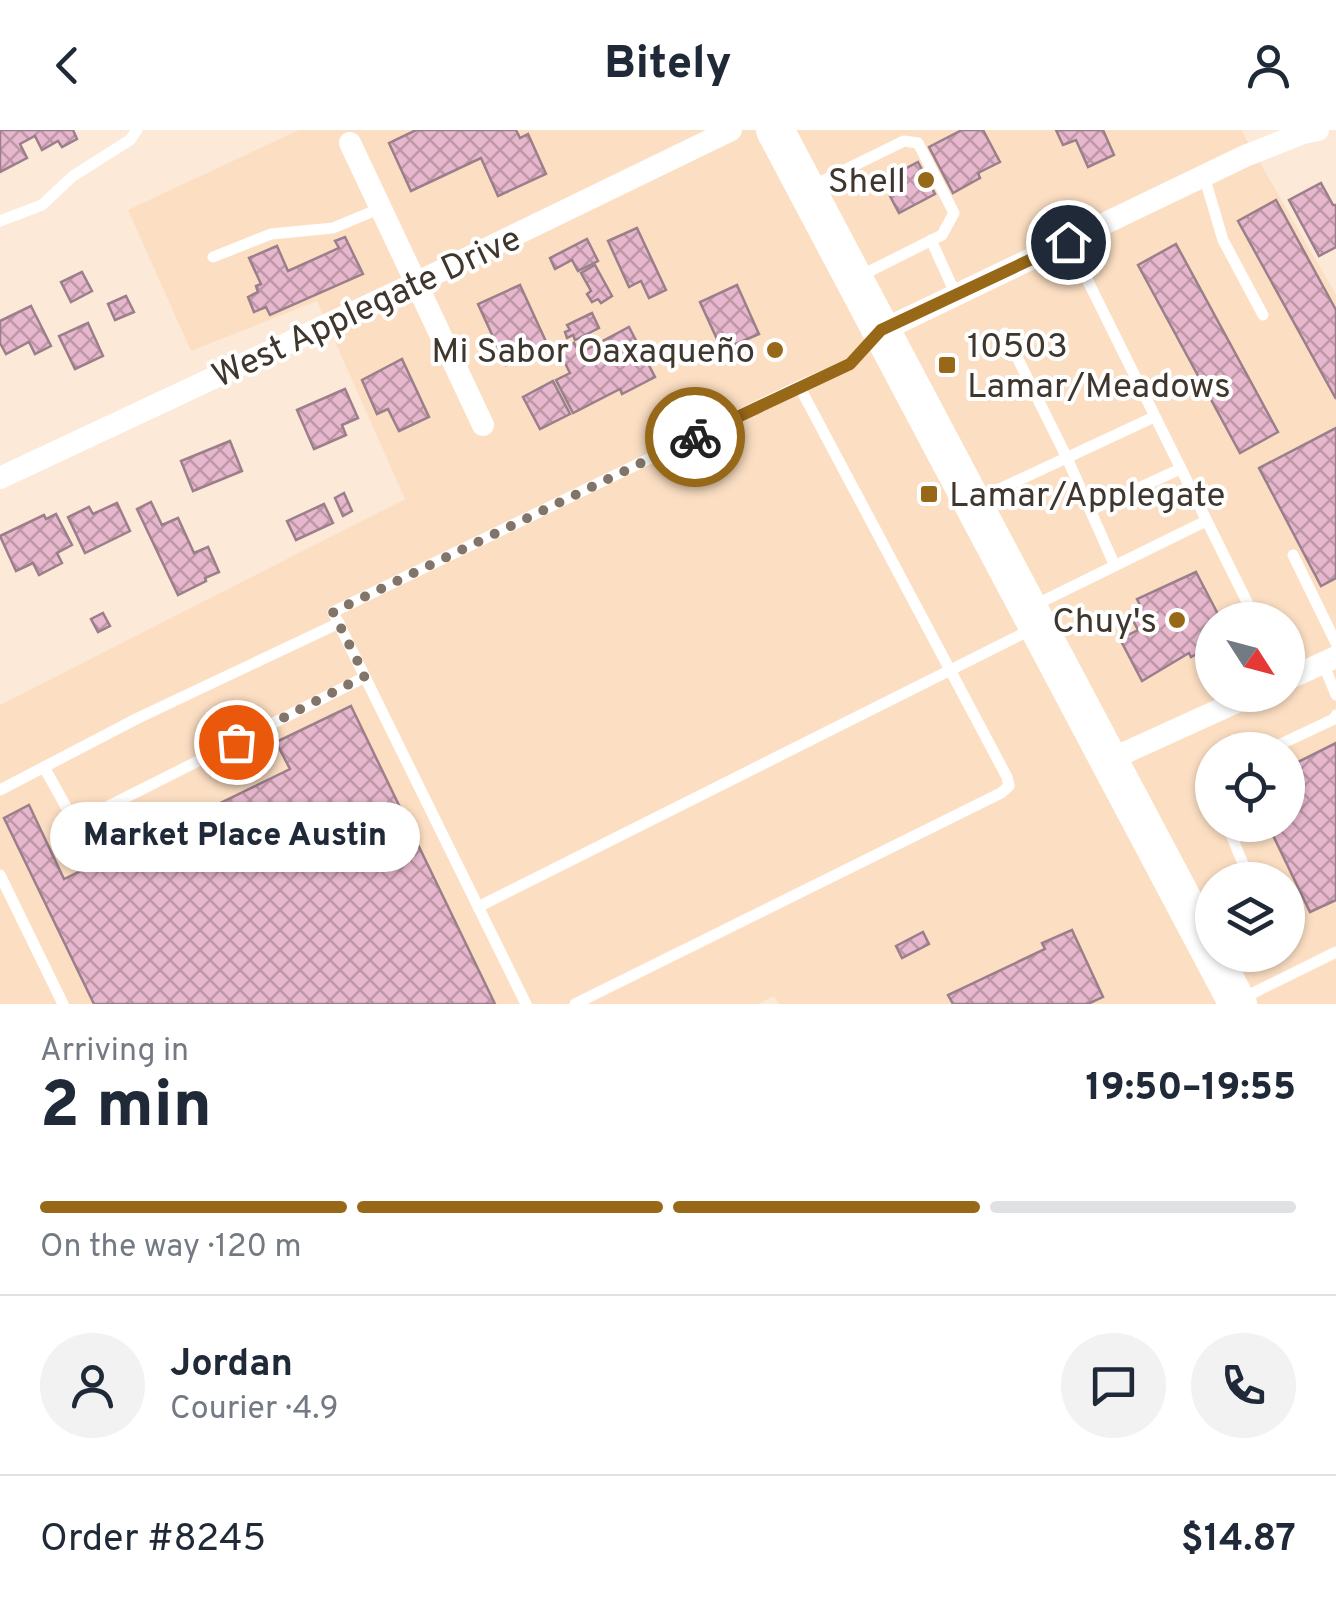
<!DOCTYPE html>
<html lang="en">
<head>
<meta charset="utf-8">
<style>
	body { margin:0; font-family:Overpass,sans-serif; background:#f2f2f3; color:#1f2937; height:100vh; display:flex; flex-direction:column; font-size:38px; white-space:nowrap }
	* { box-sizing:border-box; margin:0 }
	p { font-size:32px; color:#747a83 }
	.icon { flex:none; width:55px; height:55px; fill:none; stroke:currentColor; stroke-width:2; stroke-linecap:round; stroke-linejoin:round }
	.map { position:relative; height:874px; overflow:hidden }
	.panel { display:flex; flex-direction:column; background:#fff; flex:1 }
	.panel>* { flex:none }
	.needle { width:65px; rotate:126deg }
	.fabs { position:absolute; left:1195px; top:472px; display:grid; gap:20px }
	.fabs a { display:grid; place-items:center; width:110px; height:110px; border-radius:50%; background:#fff; box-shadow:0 2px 8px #0004; font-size:50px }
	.pin { position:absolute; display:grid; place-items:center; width:85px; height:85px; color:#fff; margin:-42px; border:5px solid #fff; border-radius:50%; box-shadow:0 2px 10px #0007 }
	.courier { position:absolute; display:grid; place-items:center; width:100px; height:100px; margin:-50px; border:8px solid #986819; border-radius:50%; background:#fff; color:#222; box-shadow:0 2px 12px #0007 }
	.bubble { position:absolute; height:70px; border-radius:35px; background:#fff; box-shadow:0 2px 8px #0004; font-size:32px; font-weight:800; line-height:70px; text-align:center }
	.summary em { font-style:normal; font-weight:800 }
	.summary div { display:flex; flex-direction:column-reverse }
	.summary { display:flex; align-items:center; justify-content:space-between; height:170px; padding:0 40px }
	h1 { font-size:65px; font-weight:800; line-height:75px }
	.bar { display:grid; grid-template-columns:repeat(4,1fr); gap:15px 10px; align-content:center; height:120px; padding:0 40px }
	.bar i { height:12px; border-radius:8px; background:#e0e1e3 }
	.bar .on { background:#986819 }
	.bar p { grid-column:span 4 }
	.line { display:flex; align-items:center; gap:25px; padding:0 40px; border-top:2px solid #e0e1e3 }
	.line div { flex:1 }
	.round { display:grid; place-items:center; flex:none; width:105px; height:105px; border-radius:52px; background:#f2f2f3 }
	header { display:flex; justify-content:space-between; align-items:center; height:130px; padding:0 40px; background:#fff; font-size:45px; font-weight:800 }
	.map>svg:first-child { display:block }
</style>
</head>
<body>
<header><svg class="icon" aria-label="back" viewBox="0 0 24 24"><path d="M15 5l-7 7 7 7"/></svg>Bitely<svg class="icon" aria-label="person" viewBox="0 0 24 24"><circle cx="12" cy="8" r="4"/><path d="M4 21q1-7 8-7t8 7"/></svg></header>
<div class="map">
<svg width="1336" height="874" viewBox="0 0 1336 874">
	<defs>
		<pattern id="building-cross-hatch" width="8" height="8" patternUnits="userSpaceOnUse" patternTransform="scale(2.5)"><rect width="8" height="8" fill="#e7b7cd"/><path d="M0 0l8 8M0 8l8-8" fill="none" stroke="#bd96a7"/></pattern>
	</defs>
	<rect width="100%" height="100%" fill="#fce9d8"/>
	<path fill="#fcdfc3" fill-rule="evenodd" d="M 299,0 L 1241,0 L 1336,165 L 1336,874 L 779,874 L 774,866 L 758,874 L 0,874 L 0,575 L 405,369 L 317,171 L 191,221 L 128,80 ZM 1212,490 L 1288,490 L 1288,565 L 1212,565 ZM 1212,620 L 1288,620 L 1288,695 L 1212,695 ZM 1212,750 L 1288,750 L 1288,825 L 1212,825 Z"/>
	<g fill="url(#building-cross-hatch)" stroke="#9b7f8b" stroke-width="2.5">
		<path d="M 0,0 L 73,0 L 77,9 L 62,17 L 58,11 L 42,20 L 35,6 L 20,14 L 27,28 L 0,42 Z"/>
		<path d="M 416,0 L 516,0 L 520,8 L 528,4 L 546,44 L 498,66 L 481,28 L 411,61 L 389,13 Z"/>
		<path d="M 962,0 L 983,0 L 1000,32 L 978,43 L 980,48 L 953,63 L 929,17 Z"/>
		<path d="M 1056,0 L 1103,0 L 1114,25 L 1088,37 L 1076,10 L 1063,15 Z"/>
		<path d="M 918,32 L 935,64 L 899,83 L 882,51 Z"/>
		<path d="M 1321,53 L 1333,75 L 1336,75 L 1336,117 L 1319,126 L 1289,70 Z"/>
		<path d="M 1276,70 L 1336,180 L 1336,269 L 1238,91 Z"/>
		<path d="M 637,98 L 666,160 L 649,168 L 641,151 L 629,157 L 608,111 Z"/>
		<path d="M 345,107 L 363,144 L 270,185 L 266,177 L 254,182 L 248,167 L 258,162 L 256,156 L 261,154 L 249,128 L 277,116 L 288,141 L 339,118 L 335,111 Z"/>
		<path d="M 587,109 L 598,131 L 578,141 L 572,130 L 555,139 L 550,128 Z"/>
		<path d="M 1176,114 L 1278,302 L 1240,323 L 1138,135 Z"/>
		<path d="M 595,135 L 612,166 L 601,173 L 598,169 L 592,172 L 587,164 L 591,161 L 581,143 Z"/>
		<path d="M 82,142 L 92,161 L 71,172 L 61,152 Z"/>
		<path d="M 520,155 L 548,216 L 506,235 L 478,174 Z"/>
		<path d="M 737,155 L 759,204 L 722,220 L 700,172 Z"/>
		<path d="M 126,166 L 134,182 L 115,190 L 108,174 Z"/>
		<path d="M 31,176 L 51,216 L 35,224 L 29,212 L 6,224 L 0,213 L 0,191 Z"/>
		<path d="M 592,183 L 599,198 L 575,210 L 573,205 L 567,208 L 565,202 L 570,200 L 567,195 Z"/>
		<path d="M 88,193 L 103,226 L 75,239 L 59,206 Z"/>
		<path d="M 629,197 L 655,247 L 622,264 L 620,259 L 573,283 L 556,250 L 570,243 L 559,221 L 574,213 L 580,223 Z"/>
		<path d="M 402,229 L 429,287 L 399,301 L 388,279 L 377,284 L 362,250 Z"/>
		<path d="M 553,251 L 570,284 L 540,299 L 523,267 Z"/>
		<path d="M 345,259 L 358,288 L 342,295 L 346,305 L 314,319 L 297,280 Z"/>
		<path d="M 1336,298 L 1336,448 L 1321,456 L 1259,338 Z"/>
		<path d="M 230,311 L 242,341 L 193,361 L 181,331 Z"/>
		<path d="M 344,363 L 352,381 L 343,386 L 335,368 Z"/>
		<path d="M 151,372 L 162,395 L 178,388 L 194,423 L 208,417 L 219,442 L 205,448 L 206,451 L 178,465 L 137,379 Z"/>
		<path d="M 117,373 L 130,401 L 85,423 L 68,387 L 89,377 L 93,384 Z"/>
		<path d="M 324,374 L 333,393 L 296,410 L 287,391 Z"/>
		<path d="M 56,384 L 72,415 L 57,423 L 62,433 L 39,445 L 33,433 L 16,441 L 0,406 L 44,385 L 46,389 Z"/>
		<path d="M 1196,442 L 1221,490 L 1212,490 L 1212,513 L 1207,516 L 1208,518 L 1191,527 L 1189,523 L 1142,551 L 1120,509 L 1138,500 L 1130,485 L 1142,479 L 1137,469 Z"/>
		<path d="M 103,483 L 110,496 L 98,502 L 91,489 Z"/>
		<path d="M 351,576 L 495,874 L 94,874 L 4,688 L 29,675 L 64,749 L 290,639 L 276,612 Z"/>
		<path d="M 1336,613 L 1336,770 L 1310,782 L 1268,695 L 1288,695 L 1288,637 Z"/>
		<path d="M 1072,800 L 1103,867 L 1088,874 L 953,874 L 948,865 L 1045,819 L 1042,813 Z"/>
		<path d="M 923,802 L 929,814 L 902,828 L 896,816 Z"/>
	</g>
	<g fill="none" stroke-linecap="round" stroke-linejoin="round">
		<g stroke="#fff" stroke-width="11">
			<path d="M 1204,46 L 1223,110 L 1263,185"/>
			<path d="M 810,57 L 904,11 L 918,13 L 954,83 L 942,105 L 858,147"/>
			<path d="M 0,91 L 42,75 L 73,46 L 130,10 L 137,0"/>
			<path d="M 931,110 L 956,165"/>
			<path d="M 1068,111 L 1256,490"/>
			<path d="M 213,127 L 271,104 L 333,98 L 381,78"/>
			<path d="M 1005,203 L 1067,328 L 1115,436"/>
			<path d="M 976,370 L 1154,287"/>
			<path d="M 1091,380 L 1180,339"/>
			<path d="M 1293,425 L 1336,513"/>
			<path d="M 1035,475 L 1206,391"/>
			<path d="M 1323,533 L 1336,565"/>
			<path d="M 1268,620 L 1334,589 L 1336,585"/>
			<path d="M 44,637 L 75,693 L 365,547"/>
			<path d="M 0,660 L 138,588 L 339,493"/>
			<path d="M 1227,695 L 1246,741 L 1243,750"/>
			<path d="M 0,745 L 63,874"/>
			<path d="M 478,777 L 1034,498"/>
			<path d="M 1241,869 L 1336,822"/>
			<path d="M 526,874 L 333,482 L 799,256 L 850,234 L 878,204"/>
			<path d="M 575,874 L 1001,663 L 1009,656 L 1007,647 L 799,256"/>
		</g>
		<g stroke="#fff" stroke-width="22">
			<path d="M 350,13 L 483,295"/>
			<path d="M 881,201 L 1245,26 L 1303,3 L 1318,0"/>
			<path d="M 0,348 L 416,153 L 731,0"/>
			<path d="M 1288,549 L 1336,527"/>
			<path d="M 1109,630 L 1252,565"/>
		</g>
		<path stroke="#fff" stroke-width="38" d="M 775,0 L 1238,874"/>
	</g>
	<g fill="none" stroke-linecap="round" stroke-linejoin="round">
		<path stroke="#81756a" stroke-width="10" stroke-dasharray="0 18" d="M 236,612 L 365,546 L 333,482 L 695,307"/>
		<path stroke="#986819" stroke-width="12" d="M 695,307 L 850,234 L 881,200 L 1068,112"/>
	</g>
	<g fill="#986819" stroke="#fff" stroke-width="4">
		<circle cx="926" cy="50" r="10"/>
		<circle cx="775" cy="220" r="10"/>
		<rect x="937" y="225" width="20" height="20" rx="5"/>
		<rect x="919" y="354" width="20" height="20" rx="5"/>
		<circle cx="1177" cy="490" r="10"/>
	</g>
	<g text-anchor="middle" stroke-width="8" stroke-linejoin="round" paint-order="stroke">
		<g font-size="35" fill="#3f362e" stroke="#fff" text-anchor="end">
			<text x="906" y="62">Shell</text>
			<text x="967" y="227" text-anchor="start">10503<tspan x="967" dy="40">Lamar/Meadows</tspan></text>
			<text x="755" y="232">Mi Sabor Oaxaqueño</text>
			<text x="949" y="376" text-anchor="start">Lamar/Applegate</text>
			<text x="1157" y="502">Chuy's</text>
		</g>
		<g font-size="35" fill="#3f362e" stroke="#fff">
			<text transform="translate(366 176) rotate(-25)" y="12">West Applegate Drive</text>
		</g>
	</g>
</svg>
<div class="fabs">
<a><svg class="needle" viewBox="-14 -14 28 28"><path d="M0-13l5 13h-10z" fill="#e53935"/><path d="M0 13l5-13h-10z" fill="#747a83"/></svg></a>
<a><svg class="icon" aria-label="locate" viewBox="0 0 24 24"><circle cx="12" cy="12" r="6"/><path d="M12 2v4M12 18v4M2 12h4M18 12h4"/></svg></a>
<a><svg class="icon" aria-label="layers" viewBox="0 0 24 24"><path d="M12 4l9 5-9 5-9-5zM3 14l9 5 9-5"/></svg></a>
</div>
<div class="pin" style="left:236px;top:612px;background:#ea580c"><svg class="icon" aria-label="bag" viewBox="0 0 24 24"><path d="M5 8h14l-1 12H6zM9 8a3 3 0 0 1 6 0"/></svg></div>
<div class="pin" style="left:1068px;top:112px;background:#1f2937"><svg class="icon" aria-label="home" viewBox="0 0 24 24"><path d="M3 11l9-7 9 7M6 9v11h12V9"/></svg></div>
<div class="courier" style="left:695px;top:307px"><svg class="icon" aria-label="bike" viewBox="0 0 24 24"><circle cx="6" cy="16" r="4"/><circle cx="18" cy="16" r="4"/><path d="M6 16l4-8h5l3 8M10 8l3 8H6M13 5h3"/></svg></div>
<div class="bubble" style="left:50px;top:672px;width:370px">Market Place Austin</div>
</div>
<section class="panel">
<div class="summary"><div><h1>2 min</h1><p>Arriving in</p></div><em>19:50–19:55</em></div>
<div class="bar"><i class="on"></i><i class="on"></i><i class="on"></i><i></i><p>On the way · 120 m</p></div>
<div class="line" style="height:180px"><a class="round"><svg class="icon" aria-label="person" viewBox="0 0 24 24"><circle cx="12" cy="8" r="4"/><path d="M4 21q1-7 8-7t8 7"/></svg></a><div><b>Jordan</b><p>Courier · 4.9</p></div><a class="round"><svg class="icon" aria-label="chat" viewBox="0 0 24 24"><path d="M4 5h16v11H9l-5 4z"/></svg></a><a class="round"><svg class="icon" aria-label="phone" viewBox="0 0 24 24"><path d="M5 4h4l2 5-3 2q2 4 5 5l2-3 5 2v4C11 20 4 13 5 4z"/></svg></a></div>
<div class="line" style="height:130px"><div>Order #8245</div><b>$14.87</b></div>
</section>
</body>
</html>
